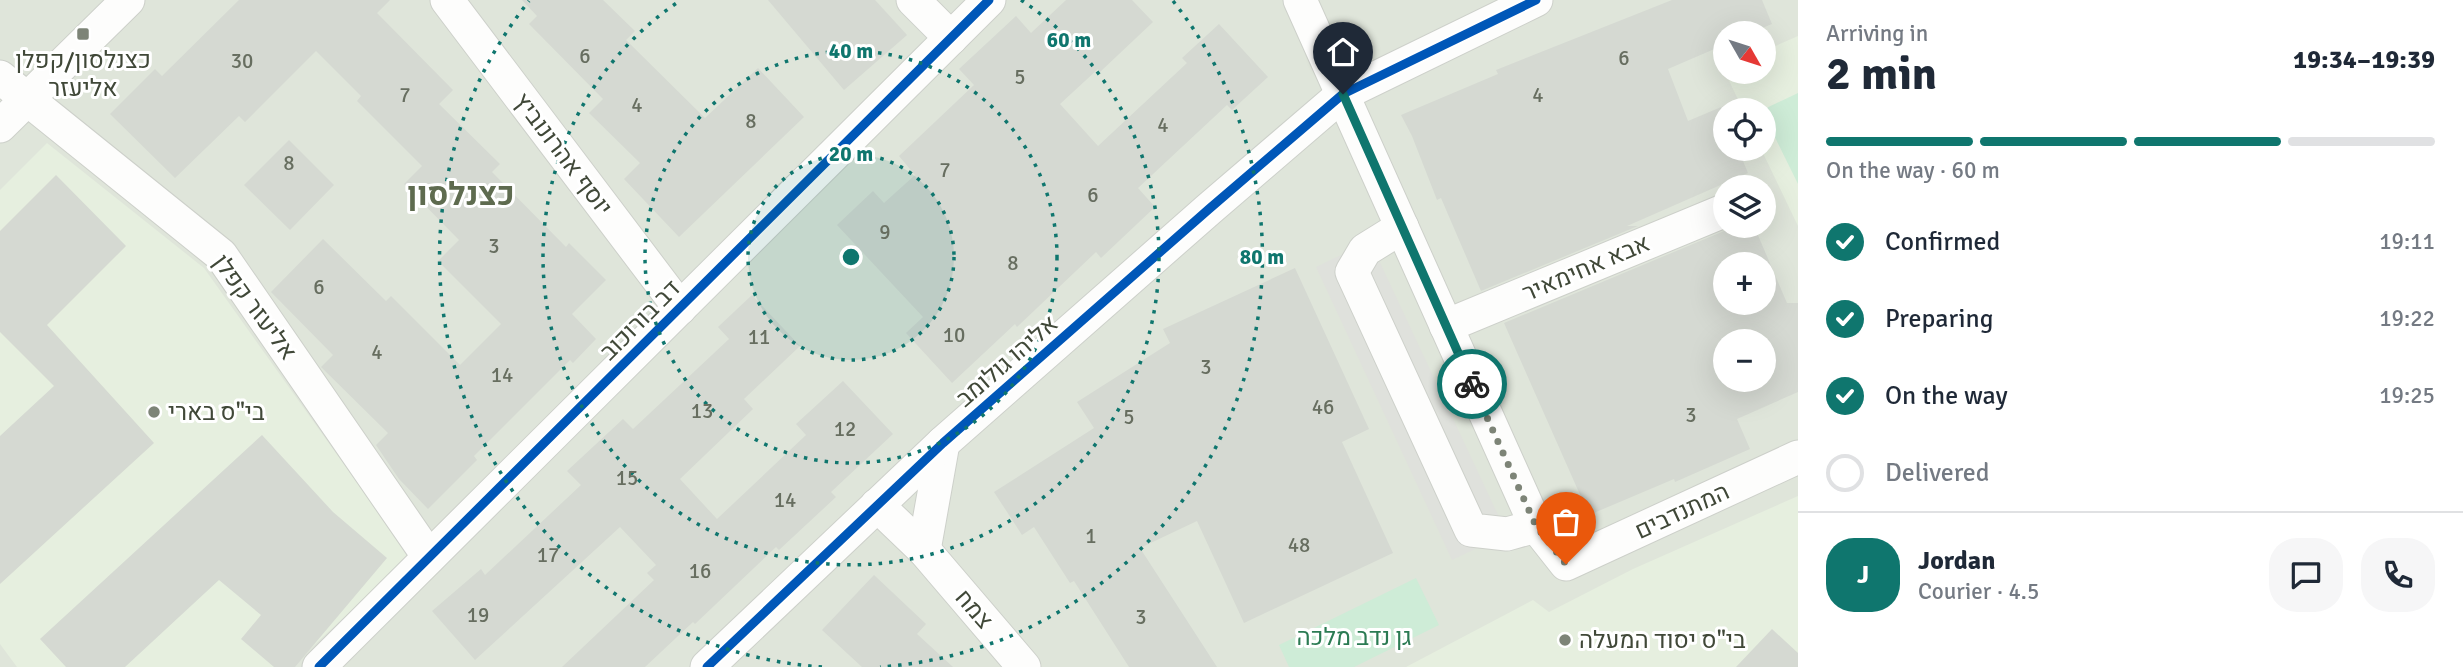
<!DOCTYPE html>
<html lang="en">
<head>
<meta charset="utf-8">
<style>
	body { margin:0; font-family:Signika,Heebo,sans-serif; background:#f6f6f7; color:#1f2937; height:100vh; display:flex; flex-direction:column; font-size:26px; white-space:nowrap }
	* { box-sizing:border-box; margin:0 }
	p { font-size:23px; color:#747a83 }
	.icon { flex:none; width:38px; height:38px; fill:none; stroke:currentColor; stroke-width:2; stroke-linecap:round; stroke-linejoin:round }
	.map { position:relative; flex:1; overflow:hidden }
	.details { display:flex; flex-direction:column; background:#fff; width:665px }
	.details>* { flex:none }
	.needle { width:46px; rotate:129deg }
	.fabs { position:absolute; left:1713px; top:21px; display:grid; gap:14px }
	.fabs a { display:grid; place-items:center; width:63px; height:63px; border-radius:50%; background:#fff; box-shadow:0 7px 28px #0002; font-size:35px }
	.pin { position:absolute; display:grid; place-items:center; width:60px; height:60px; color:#fff; margin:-72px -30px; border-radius:50% 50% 50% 0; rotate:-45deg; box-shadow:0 0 7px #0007 }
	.pin .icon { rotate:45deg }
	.courier { position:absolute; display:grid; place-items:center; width:70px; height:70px; margin:-35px; border:5px solid #0f766e; border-radius:50%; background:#fff; color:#222; box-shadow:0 2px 9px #0007 }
	.head em { font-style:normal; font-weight:700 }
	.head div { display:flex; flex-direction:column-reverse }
	.head { display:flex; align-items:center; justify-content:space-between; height:119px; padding:0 28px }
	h1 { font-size:46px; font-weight:700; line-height:52px }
	.bar { display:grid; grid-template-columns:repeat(4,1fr); gap:10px 7px; align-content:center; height:84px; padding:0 28px }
	.bar i { height:9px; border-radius:5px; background:#e0e1e3 }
	.bar .active { background:#0f766e }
	.bar p { grid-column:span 4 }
	.line { display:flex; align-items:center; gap:18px; padding:0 28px; border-top:2px solid #e0e1e3 }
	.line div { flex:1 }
	.round { display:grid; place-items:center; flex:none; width:74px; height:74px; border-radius:28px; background:#f6f6f7 }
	ol { padding:0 28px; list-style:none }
	li { display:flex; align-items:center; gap:21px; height:77px }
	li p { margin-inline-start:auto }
	li .icon { padding:7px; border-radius:50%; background:#0f766e; color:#fff; stroke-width:4 }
	li:last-child { color:#747a83 }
	li i { width:38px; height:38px; border:4px solid #e0e1e3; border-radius:50% }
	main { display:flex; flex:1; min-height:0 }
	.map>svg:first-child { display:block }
</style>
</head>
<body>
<main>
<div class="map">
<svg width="1798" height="667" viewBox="0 0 1798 667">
	<rect width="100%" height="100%" fill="#eff2ed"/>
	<path fill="#dfe5da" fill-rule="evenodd" d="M 0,0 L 1798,0 L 1798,667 L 0,667 ZM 1726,33 L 1764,33 L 1764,72 L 1726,72 ZM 1726,110 L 1764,110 L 1764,149 L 1726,149 ZM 1726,187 L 1764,187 L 1764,226 L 1726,226 ZM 1726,264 L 1764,264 L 1764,303 L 1726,303 ZM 1726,341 L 1764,341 L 1764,380 L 1726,380 Z"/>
	<g fill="#e6efdf">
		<path d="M 1798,36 L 1798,226 L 1761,149 L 1764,149 L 1764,110 L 1743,110 L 1724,70 L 1764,72 L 1764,51 Z"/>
		<path d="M 47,143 L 204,268 L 410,557 L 290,667 L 17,667 L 0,644 L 0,190 Z"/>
		<path d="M 1798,496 L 1798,667 L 1406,667 L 1533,600 L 1549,612 L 1633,569 Z"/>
	</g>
	<g fill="#ceecd7">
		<path d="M 1798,93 L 1798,184 L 1764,115 L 1764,110 L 1762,110 Z"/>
		<path d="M 1416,578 L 1439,625 L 1354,667 L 1289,667 L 1279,645 Z"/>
	</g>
	<path fill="#dfe1dc" d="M 1370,241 L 1507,534 L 1452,560 L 1316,267 Z"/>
	<g fill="#d5d9d2" fill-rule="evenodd">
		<path d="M 239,0 L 390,0 L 377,13 L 453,90 L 439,104 L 500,164 L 492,172 L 566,247 L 569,243 L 606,280 L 572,314 L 596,339 L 573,363 L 570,360 L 474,456 L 477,460 L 428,509 L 399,479 L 376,445 L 388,433 L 321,367 L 333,355 L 271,292 L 323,239 L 386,301 L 391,296 L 460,365 L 501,324 L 438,261 L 459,240 L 404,184 L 422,166 L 357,101 L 361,96 L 316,51 L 245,122 L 239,116 L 175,178 L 110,114 L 155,69 L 162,76 Z"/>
		<path d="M 522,0 L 603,0 L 635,31 L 626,40 L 705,118 L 758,68 L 804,117 L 679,237 L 624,179 L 640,163 L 589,113 L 603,99 L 529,24 L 537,16 Z"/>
		<path d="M 768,0 L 875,0 L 907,35 L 844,90 Z"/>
		<path d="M 1066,0 L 1132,0 L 1153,22 L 1100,72 L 1098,69 L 1060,104 L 1098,146 L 1187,63 L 1182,58 L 1219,24 L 1268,77 L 1232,110 L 1227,105 L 1138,188 L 1155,207 L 1101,258 L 1096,252 L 1017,327 L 1015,324 L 952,383 L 906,333 L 923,317 L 837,225 L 873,191 L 884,203 L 915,175 L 899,156 L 974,85 L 959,69 L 1016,16 L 1031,33 Z"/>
		<path d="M 1672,0 L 1762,0 L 1772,24 L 1750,33 L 1726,33 L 1726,44 L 1668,69 L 1688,121 L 1726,105 L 1726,149 L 1738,149 L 1748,173 L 1627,226 L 1638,226 L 1481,291 L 1441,198 L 1437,200 L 1412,136 L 1401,115 L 1498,74 L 1496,70 Z"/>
		<path d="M 289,140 L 334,185 L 290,230 L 244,185 Z"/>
		<path d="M 56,175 L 126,246 L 47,325 L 154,443 L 0,584 L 0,436 L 54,386 L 0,332 L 0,231 Z"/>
		<path d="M 1736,226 L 1754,226 L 1787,303 L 1798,303 L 1798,392 L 1737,419 L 1750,449 L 1675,482 L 1674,479 L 1589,515 L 1504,323 ZM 1726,264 L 1764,264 L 1764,303 L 1726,303 ZM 1726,341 L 1764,341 L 1764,380 L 1726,380 Z"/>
		<path d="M 1295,268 L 1369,429 L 1342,442 L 1393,553 L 1244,623 L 1197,521 L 1140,548 L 1217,667 L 1129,667 L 1074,581 L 1070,583 L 1034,527 L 1022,535 L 994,492 L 1094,428 L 1077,402 L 1170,343 L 1163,329 Z"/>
		<path d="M 752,295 L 800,346 L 744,399 L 753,409 L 680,479 L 717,519 L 806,435 L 796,424 L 843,381 L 893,434 L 831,492 L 836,497 L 779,550 L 776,547 L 695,624 L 693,622 L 645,667 L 562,667 L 654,580 L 647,573 L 656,565 L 620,527 L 475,660 L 432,611 L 481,569 L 485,575 L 581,485 L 567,471 L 623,419 L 633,429 L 729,339 L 718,327 Z"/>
		<path d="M 262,435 L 333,512 L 387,558 L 295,667 L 274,667 L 241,639 L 261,615 L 219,580 L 125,667 L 66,667 L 40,639 Z"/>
		<path d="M 874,575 L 926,624 L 917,634 L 953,667 L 862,667 L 822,630 Z"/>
		<path d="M 1772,629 L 1798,653 L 1798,667 L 1736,667 Z"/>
	</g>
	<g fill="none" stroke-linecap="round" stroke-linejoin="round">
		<defs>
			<g id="minor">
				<path d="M 447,0 L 680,308"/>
				<path d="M 913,0 L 951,38"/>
				<path d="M 1300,0 L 1536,526 L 1566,564 L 1798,457"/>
				<path d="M 0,77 L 221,255 L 429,557"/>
				<path d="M 0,126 L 128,0"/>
				<path d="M 1402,227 L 1365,250 L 1352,272 L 1471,530 L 1507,534 L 1536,526"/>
				<path d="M 1446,326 L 1726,210"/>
				<path d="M 877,505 L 924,550 L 1024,667"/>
				<path d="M 924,550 L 943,443"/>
				<path d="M 319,667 L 989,0"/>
				<path d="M 707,667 L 943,443 L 1209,209 L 1343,94 L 1536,0"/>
			</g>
		</defs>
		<use href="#minor" stroke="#cdd0ca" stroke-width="35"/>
		<use href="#minor" stroke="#fdfdfc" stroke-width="33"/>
		<defs>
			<g id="cycleway">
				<path d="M 319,667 L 989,0"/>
				<path d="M 707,667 L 943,443 L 1209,209 L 1343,94 L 1536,0"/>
			</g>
		</defs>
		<use href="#cycleway" stroke="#fff" stroke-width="13"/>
		<use href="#cycleway" stroke="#0057b8" stroke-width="9"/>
	</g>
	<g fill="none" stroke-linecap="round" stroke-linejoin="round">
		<path stroke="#7d8477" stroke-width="7" stroke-dasharray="0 12.6" d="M 1472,384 L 1536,526 L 1566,564"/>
		<path stroke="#0f766e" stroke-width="9" d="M 1343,94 L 1472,384"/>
	</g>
	<circle cx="851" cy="257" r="103" fill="#0f766e" fill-opacity=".12"/>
	<g fill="none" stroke="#0f766e" stroke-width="3.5" stroke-dasharray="3.5 7">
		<circle cx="851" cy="257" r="103"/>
		<circle cx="851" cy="257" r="206"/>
		<path d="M1021 0A308 308 0 1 1 681 0"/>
		<path d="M822 667A411 411 0 0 1 529 1M1173 1A411 411 0 0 1 880 667"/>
	</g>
	<g fill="#7d8477" stroke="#fff" stroke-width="2.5">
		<rect x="76" y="27" width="14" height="14" rx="3.5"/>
		<circle cx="154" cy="412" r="7"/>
		<circle cx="1565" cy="640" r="7"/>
	</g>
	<g text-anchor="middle" stroke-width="6" stroke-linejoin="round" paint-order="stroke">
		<g font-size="21" fill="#676e60">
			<text x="585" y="63">6</text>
			<text x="1624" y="65">6</text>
			<text x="242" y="68">30</text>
			<text x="1020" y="84">5</text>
			<text x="405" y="102">7</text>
			<text x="1538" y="102">4</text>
			<text x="637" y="112">4</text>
			<text x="751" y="128">8</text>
			<text x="1163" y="132">4</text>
			<text x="289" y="170">8</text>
			<text x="945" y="177">7</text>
			<text x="1093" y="202">6</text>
			<text x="885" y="239">9</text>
			<text x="494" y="253">3</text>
			<text x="1013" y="270">8</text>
			<text x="319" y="294">6</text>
			<text x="954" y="342">10</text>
			<text x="759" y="344">11</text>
			<text x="377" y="359">4</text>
			<text x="1206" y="374">3</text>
			<text x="502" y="382">14</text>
			<text x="1323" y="414">46</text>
			<text x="702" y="418">13</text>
			<text x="1691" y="422">3</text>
			<text x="1129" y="424">5</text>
			<text x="845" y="436">12</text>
			<text x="627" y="485">15</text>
			<text x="785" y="507">14</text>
			<text x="1091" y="543">1</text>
			<text x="1299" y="552">48</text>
			<text x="548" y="562">17</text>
			<text x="700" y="578">16</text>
			<text x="478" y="622">19</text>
			<text x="1141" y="624">3</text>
		</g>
		<g font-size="24" fill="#404838" stroke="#fff" text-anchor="start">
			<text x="83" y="68" text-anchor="middle">כצנלסון/קפלן<tspan x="83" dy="28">אליעזר</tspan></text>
			<text x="168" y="420">בי"ס בארי</text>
			<text x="1579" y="648">בי"ס יסוד המעלה</text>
		</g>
		<g font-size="24" fill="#404838" stroke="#fff">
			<text transform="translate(563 154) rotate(53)" y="8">יוסף אהרונוביץ</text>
			<text transform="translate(1586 268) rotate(-23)" y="8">אבא אחימאיר</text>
			<text transform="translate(255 307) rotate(54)" y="8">אליעזר קפלן</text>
			<text transform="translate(640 320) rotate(-45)" y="8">דב בורוכוב</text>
			<text transform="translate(1007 361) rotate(-41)" y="8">אליהו גולומב</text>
			<text transform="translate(1682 511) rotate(-25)" y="8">המתנדבים</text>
			<text transform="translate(974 609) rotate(49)" y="8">צמח</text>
		</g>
		<g font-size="24" fill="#2b7b53" stroke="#fff">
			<text x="1354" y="645">גן נדב מלכה</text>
		</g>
		<g font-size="32" font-weight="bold" fill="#5e6b4f" stroke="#fff">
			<text x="461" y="205">כצנלסון</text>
		</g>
	</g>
	<circle cx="851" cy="257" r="10" fill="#0f766e" stroke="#fff" stroke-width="3.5"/>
	<g font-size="21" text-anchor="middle" font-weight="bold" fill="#0f766e" stroke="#fff" stroke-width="6" stroke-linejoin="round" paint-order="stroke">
		<text x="1069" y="47">60 m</text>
		<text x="851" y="58">40 m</text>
		<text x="851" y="161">20 m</text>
		<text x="1262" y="264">80 m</text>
	</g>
</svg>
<div class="fabs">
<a><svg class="needle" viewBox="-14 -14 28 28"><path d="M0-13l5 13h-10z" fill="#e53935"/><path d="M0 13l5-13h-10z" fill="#747a83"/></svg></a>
<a><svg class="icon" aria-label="locate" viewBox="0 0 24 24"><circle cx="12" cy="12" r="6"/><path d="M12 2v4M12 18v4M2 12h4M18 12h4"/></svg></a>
<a><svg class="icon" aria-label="layers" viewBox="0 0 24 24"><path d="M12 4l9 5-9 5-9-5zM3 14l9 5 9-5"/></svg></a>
<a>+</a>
<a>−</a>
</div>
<div class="pin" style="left:1566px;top:564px;background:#ea580c"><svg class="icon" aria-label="bag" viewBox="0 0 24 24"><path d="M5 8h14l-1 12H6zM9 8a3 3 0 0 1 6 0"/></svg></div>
<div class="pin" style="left:1343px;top:94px;background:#1f2937"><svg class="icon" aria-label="home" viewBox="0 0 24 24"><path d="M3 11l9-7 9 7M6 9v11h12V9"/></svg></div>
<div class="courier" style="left:1472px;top:384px"><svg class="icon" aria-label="bike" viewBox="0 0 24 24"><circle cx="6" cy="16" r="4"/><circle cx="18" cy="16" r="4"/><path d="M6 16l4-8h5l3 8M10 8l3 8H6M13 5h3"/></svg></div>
</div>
<section class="details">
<div class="head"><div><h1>2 min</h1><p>Arriving in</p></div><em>19:34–19:39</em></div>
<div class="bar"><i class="active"></i><i class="active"></i><i class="active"></i><i></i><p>On the way · 60 m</p></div>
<ol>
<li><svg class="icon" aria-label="check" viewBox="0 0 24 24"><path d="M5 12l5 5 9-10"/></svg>Confirmed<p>19:11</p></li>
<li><svg class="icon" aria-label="check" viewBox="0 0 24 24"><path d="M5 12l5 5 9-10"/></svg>Preparing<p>19:22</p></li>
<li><svg class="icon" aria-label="check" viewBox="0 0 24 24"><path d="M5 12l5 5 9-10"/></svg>On the way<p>19:25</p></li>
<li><i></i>Delivered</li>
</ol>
<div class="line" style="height:126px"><b class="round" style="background:#0f766e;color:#fff">J</b><div><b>Jordan</b><p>Courier · 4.5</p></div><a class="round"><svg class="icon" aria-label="chat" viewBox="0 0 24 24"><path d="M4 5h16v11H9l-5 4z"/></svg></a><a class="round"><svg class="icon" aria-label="phone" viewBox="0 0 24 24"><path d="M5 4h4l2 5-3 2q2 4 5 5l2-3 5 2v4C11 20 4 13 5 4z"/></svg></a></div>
</section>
</main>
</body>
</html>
